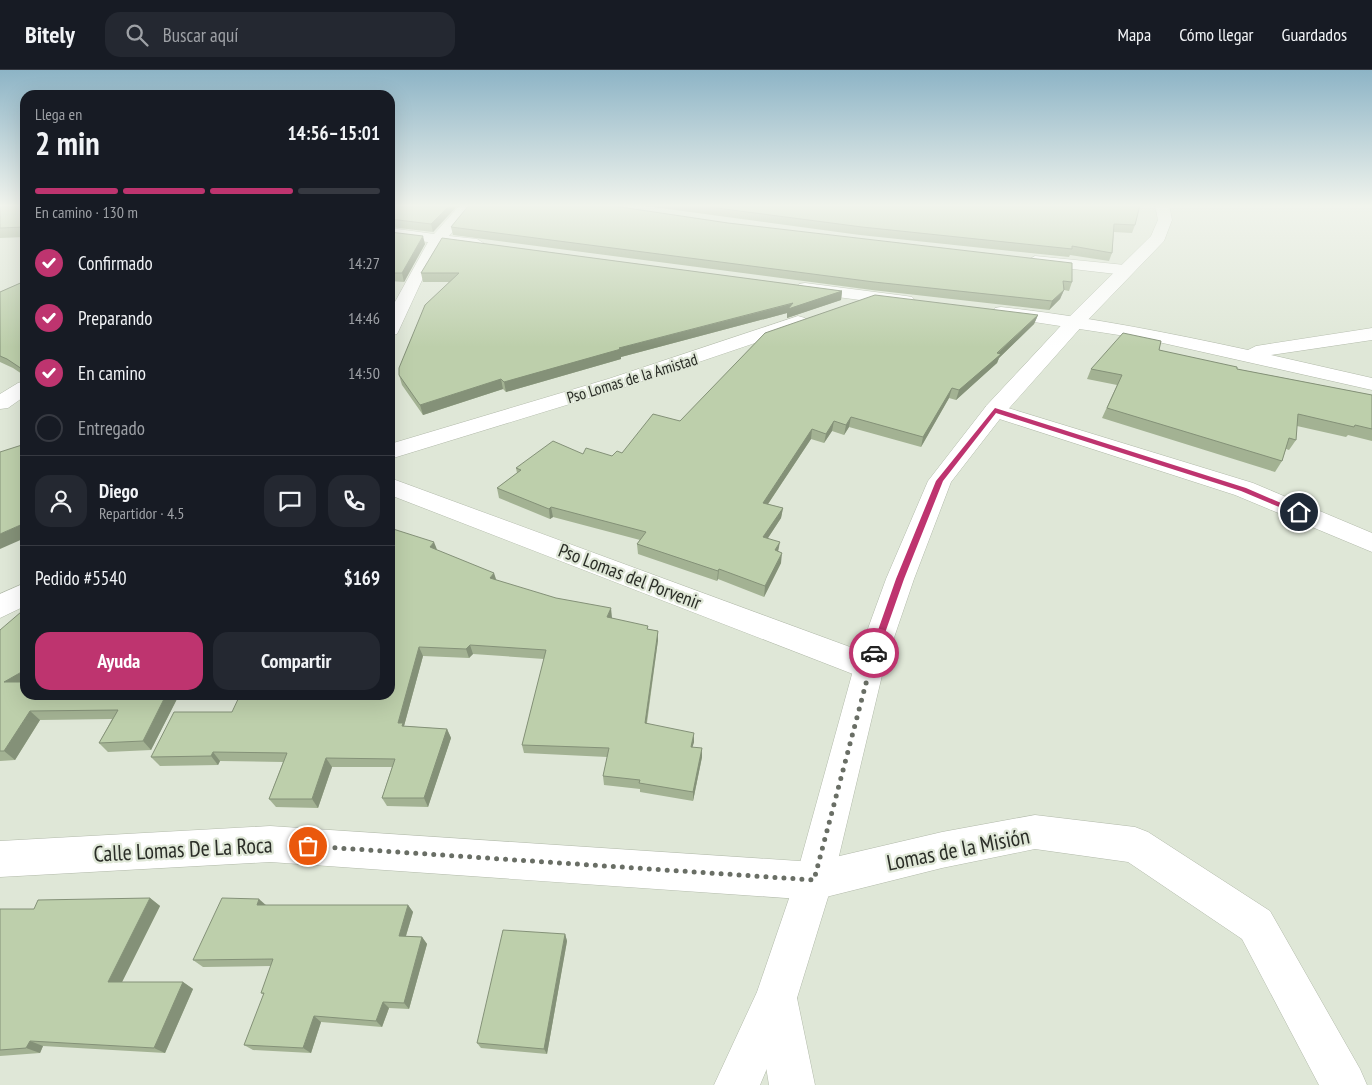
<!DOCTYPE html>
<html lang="es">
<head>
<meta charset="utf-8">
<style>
	body { margin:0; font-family:"PT Sans Narrow",sans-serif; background:#242831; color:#f1f3f6; height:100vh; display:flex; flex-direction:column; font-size:19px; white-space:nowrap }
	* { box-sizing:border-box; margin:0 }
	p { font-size:16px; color:#9ea1a6 }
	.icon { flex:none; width:28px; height:28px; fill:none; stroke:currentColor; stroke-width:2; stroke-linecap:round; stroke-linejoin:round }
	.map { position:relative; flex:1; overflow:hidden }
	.sheet { position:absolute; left:20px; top:20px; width:375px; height:610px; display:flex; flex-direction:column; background:#171b24; border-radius:15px; box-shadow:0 5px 20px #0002 }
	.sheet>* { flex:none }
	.pin { position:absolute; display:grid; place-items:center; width:42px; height:42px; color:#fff; margin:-21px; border:2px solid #fff; border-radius:50%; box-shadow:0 1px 5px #0007 }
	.courier { position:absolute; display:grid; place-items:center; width:50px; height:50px; margin:-25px; border:4px solid #be346f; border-radius:50%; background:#fff; color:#222; box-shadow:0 1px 6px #0007 }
	.overview em { font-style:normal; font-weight:700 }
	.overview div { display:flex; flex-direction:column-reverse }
	.overview { display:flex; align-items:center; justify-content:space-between; height:85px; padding:0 15px }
	h1 { font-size:32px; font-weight:700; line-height:38px }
	.bar { display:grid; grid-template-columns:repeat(4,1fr); gap:8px 5px; align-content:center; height:60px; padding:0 15px }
	.bar i { height:6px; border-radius:4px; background:#363941 }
	.bar .current { background:#be346f }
	.bar p { grid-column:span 4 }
	.line { display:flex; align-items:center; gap:12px; padding:0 15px; border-top:1px solid #363941 }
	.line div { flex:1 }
	.round { display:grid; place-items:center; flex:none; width:52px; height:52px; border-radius:15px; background:#242831 }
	ol { padding:0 15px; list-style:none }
	li { display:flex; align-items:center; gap:15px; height:55px }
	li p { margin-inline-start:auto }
	li .icon { padding:5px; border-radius:50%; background:#be346f; color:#fff; stroke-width:4 }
	li:last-child { color:#9ea1a6 }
	li i { width:28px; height:28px; border:2px solid #363941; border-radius:50% }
	.primary-button { display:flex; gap:10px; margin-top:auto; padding:10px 15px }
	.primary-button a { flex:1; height:58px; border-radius:15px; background:#be346f; color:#fff; font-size:20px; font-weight:700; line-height:58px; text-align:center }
	.primary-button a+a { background:#242831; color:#f1f3f6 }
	header { display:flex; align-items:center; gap:30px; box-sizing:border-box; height:70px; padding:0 25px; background:#171b24; border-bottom:1px solid #363941 }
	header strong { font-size:24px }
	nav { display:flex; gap:28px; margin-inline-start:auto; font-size:18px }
	.search { width:350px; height:45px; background:#242831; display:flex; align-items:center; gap:12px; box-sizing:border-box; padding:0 18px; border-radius:15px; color:#9ea1a6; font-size:19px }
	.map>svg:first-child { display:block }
</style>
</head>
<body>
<header>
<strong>Bitely</strong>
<div class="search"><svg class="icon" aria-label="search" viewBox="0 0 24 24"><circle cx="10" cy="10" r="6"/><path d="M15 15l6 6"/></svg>Buscar aquí</div>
<nav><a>Mapa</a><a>Cómo llegar</a><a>Guardados</a></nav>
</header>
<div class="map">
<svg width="1372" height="1015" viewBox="0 0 1372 1015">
	<rect width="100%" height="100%" fill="#dfe7d7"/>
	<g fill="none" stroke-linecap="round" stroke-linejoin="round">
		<defs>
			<g id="minor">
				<path d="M 460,135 L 475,135 L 449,166 L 477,169 L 485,174 L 477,179 L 443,174 L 423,208 L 399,260 L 397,264 L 390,266 L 390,241 L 428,172 L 390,168 L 390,158 L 434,164 Z"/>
				<path d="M 1035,186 L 1125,195 L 1131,196 L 1133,200 L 1131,204 L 1125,205 L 1029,194 L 1027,191 Z"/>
				<path d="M 805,213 L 906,226 L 912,227 L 915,231 L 912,235 L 906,236 L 799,222 L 796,218 L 799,214 Z"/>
				<path d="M 1001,237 C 1084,246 1165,262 1248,280 L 1256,276 L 1372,258 L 1372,270 L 1271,285 L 1372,308 L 1372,320 L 1145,269 L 995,246 L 992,242 L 995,238 Z"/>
				<path d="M 798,246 L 805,248 L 807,252 L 805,256 L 622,318 L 390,389 L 390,374 L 608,309 Z"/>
				<path d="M 25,311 L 25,326 L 8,338 L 0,339 L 0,324 L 18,313 Z"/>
				<path d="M 995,334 L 1253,413 L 1372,463 L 1372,482 L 1235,425 L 987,345 L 984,340 L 987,335 Z"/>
				<path d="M 390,408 L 880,588 L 884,597 L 880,606 L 869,609 L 858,606 L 390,425 Z"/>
				<path d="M 25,513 L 25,536 L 0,548 L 0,524 Z"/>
				<path d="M 1035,745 L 1135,757 L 1148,762 L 1270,841 L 1360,999 L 1367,1015 L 1319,1015 L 1242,869 L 1128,792 L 1035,779 L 942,798 L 814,830 L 270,792 L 0,807 L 0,771 L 270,756 L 814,792 L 942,762 Z"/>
				<path d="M 776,907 L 791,913 L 797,928 L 815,1015 L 769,1015 L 755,928 L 761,913 Z"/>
			</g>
			<path id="tertiary" d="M 1155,135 L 1169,135 L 1172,150 L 1164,171 L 1083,255 L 1003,345 L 951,412 L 914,509 L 884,597 L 833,811 L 797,928 L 760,1015 L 714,1015 L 757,922 L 795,811 L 854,597 L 886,509 L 928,411 L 987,335 L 1069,247 L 1151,166 L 1158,150 Z"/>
		</defs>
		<use href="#minor" stroke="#b2baaa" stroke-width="1"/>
		<use href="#tertiary" stroke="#b2baaa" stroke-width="1"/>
		<use href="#minor" fill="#fff" fill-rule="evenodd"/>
		<use href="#tertiary" fill="#fff" fill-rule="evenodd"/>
	</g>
	<g fill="#a3b293">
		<path d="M 0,135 L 25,135 L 25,167 L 0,168 Z"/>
		<path d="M 390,135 L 458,135 L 433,162 L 390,157 Z"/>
		<path d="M 469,135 L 1072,212 L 1069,221 L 1064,220 L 1060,229 L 1049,240 L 872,220 L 453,165 L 451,157 Z"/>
		<path d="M 638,135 L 1140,135 L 1135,155 L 1132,163 L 1114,162 L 1112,183 L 1109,191 L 1070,185 L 1069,187 L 860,165 Z"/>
		<path d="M 390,162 L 425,174 L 404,212 L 390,211 Z"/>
		<path d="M 442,168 L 842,221 L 841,230 L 787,248 L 787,243 L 621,287 L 621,289 L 506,322 L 503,319 L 423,345 L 402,315 L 399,305 L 449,212 L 423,212 L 421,203 Z"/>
		<path d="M 25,211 L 25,306 L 13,298 L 0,292 L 0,222 Z"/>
		<path d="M 1038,245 L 1034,254 L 999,288 L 997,293 L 956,330 L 949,328 L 921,377 L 849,357 L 844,365 L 832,361 L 824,373 L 811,369 L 768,434 L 783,438 L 781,448 L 768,468 L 778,481 L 781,493 L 764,527 L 718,509 L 717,511 L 638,484 L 637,474 L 640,470 L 553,447 L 550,449 L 499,428 L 497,418 L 517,403 L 516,398 L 583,384 L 612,386 L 622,383 L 680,351 Z"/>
		<path d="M 1159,280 L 1237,299 L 1372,325 L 1372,371 L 1348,365 L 1346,367 L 1297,356 L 1296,370 L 1289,380 L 1286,379 L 1282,391 L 1275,402 L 1102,348 L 1117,315 L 1087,309 L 1091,299 Z"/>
		<path d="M 437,480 L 496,510 L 612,548 L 648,559 L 658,561 L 658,570 L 647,653 L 694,672 L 692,677 L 702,687 L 693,731 L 640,722 L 640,719 L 604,715 L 603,706 L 607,687 L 524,683 L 522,675 L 544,589 L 473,584 L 469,588 L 423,586 L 404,656 L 447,659 L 451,668 L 428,737 L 387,736 L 382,728 L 392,697 L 332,697 L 318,738 L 276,737 L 269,729 L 283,692 L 220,691 L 218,695 L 160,696 L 151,687 L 232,642 Z"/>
		<path d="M 0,560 L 25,625 L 179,625 L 151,680 L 108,682 L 99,673 L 112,649 L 40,650 L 15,690 L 0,691 Z"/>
		<path d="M 150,828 L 160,836 L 122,912 L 183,912 L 193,919 L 165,983 L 43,976 L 40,983 L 0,986 L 0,839 L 34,839 Z"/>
		<path d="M 265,835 L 408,835 L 413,842 L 406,866 L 422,867 L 427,874 L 409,939 L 389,938 L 382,957 L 321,952 L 311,983 L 253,980 L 244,975 L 264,925 L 261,923 L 271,896 L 203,897 L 193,890 Z"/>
		<path d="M 565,864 L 567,871 L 547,984 L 481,978 L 477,973 Z"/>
	</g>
	<g fill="#849178">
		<path d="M 450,135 L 458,135 L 433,162 L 431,154 Z"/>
		<path d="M 423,166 L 425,174 L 404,212 L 402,203 Z"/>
		<path d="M 1064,220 L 1060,229 L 1049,240 L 1052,231 Z"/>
		<path d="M 842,221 L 841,230 L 787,248 L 787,243 L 621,287 L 621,289 L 506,322 L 504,312 L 619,278 Z"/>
		<path d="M 1038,245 L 1034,254 L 999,288 L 997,293 L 956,330 L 959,320 Z"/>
		<path d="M 501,309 L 503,319 L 423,345 L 420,335 Z"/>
		<path d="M 952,318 L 949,328 L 921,377 L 923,367 Z"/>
		<path d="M 851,347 L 849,357 L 844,365 L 846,355 Z"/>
		<path d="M 834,351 L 832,361 L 824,373 L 826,364 Z"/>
		<path d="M 812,359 L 811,369 L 762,443 L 763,433 Z"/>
		<path d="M 551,437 L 553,447 L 550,449 L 549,439 Z"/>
		<path d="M 783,438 L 781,448 L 762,477 L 763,467 Z"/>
		<path d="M 25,453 L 25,468 L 0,479 L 0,464 Z"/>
		<path d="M 434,472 L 438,482 L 430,477 Z"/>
		<path d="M 780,472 L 778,482 L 775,480 Z"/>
		<path d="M 782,483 L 781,493 L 764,527 L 765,516 Z"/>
		<path d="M 719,499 L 718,509 L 717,511 L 718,501 Z"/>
		<path d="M 494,503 L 497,512 L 490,508 Z"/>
		<path d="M 611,538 L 612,548 L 608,556 L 607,547 Z"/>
		<path d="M 658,561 L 658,570 L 645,662 L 645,653 Z"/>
		<path d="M 470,575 L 473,584 L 469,588 L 466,579 Z"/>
		<path d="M 419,577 L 423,586 L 404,656 L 407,662 L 398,653 Z"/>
		<path d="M 25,600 L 25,615 L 4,612 Z"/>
		<path d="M 166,625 L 179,625 L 151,680 L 143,671 Z"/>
		<path d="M 30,641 L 40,650 L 15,690 L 4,681 Z"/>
		<path d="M 447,659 L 451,668 L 428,737 L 424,728 Z"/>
		<path d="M 694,663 L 694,672 L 690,686 L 691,677 Z"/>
		<path d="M 702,678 L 702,687 L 693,731 L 693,722 Z"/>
		<path d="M 213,682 L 220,691 L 218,695 L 211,686 Z"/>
		<path d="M 326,688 L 332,697 L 318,738 L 312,729 Z"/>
		<path d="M 150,828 L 160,836 L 119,918 L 108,912 Z"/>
		<path d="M 259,829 L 267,836 L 257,835 Z"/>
		<path d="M 408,835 L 413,842 L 404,872 L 399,866 Z"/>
		<path d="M 565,864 L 567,871 L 547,984 L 544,979 Z"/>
		<path d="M 422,867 L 427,874 L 409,939 L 404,933 Z"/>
		<path d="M 183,912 L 193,919 L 165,983 L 154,978 Z"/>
		<path d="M 383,932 L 389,938 L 382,957 L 376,951 Z"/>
		<path d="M 314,946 L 321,952 L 311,983 L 303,978 Z"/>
		<path d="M 30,971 L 43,976 L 40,983 L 26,978 Z"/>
	</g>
	<g fill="#bdcfab" stroke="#849178">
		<path d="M 0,135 L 25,135 L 25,157 L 0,158 Z"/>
		<path d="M 390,135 L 450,135 L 431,154 L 390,149 Z"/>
		<path d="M 469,135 L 607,135 L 728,153 L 1072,193 L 1072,212 L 1063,211 L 1064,220 L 1052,231 L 874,212 L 451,157 Z"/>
		<path d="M 694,135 L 1140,135 L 1135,155 L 1114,154 L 1112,183 L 1072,176 L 1072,179 L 862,157 Z"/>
		<path d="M 390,162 L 423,166 L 402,203 L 390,203 Z"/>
		<path d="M 442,168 L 842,221 L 788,239 L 793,233 L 619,278 L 621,279 L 504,312 L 501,309 L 420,335 L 399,305 L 399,298 L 425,235 L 459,203 L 421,203 Z"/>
		<path d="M 25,211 L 25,301 L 7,289 L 0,286 L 0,222 Z"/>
		<path d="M 875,225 L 1038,245 L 997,283 L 1001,284 L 959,320 L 952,318 L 923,367 L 851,347 L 846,355 L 834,351 L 826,364 L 812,359 L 763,433 L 783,438 L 763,467 L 780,472 L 775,480 L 782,483 L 765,516 L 719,499 L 718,501 L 637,474 L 646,462 L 551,437 L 549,439 L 497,418 L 521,400 L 516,398 L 553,371 L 583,384 L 586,378 L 612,386 L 617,381 L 622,383 L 653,344 L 680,351 L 765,263 Z"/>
		<path d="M 1123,263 L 1161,271 L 1159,280 L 1237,297 L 1237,299 L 1372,325 L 1372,359 L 1355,355 L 1354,357 L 1298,344 L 1296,370 L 1289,368 L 1282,391 L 1107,338 L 1122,305 L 1091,299 Z"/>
		<path d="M 25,374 L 25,453 L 0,464 L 0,382 Z"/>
		<path d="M 390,458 L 434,472 L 430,477 L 494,503 L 490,508 L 556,528 L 611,538 L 607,547 L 648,556 L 647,559 L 658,561 L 645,653 L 694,663 L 691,677 L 702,678 L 693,722 L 639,713 L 640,710 L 603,706 L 609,678 L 522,675 L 546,580 L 470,575 L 466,579 L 419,577 L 398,653 L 403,653 L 402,656 L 447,659 L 424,728 L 382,728 L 395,689 L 326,688 L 312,729 L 269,729 L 287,683 L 213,682 L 211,686 L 151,687 L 174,642 L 232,642 L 240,625 L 390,625 Z"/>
		<path d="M 25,540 L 25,600 L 4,612 L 25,612 L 25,625 L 166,625 L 143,671 L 99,673 L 118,640 L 30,641 L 4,681 L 0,681 L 0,560 L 21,542 Z"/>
		<path d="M 150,828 L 108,912 L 183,912 L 154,978 L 30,971 L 26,978 L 0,980 L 0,839 L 34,839 L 38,830 Z"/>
		<path d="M 222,828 L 259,829 L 257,835 L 408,835 L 399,866 L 422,867 L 404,933 L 383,932 L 376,951 L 314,946 L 303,978 L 244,975 L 264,923 L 261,923 L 273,889 L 193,890 Z"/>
		<path d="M 503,860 L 565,864 L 544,979 L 477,973 Z"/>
	</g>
	<linearGradient id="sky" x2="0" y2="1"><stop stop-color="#8db4c6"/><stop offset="0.49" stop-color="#f1f4ed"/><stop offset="1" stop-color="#f1f4ed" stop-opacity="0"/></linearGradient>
	<rect width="1372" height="277" fill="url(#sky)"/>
	<path fill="#be346f" d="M 995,338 L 1246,418 L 1302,442 L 1296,444 L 1241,421 L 996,343 L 943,411 L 904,509 L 878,583 L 877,585 L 871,585 L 870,583 L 896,509 L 936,411 Z"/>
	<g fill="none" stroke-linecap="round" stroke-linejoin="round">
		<path stroke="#696e65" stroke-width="5" stroke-dasharray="0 9" d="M 308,776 L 814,810 L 874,583"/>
	</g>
	<g text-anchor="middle" stroke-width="4.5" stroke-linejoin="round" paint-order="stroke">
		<g font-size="16" fill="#2a2d27" stroke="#dfe7d7">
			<text transform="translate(632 308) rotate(-17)" y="6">Pso Lomas de la Amistad</text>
		</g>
		<g font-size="19" fill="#2a2d27" stroke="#dfe7d7">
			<text transform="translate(630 506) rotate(21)" y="7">Pso Lomas del Porvenir</text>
		</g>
		<g font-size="22" fill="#2a2d27" stroke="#dfe7d7">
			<text transform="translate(183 779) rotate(-3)" y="8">Calle Lomas De La Roca</text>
			<text transform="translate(958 779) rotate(-11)" y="8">Lomas de la Misión</text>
		</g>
	</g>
</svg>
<div class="pin" style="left:308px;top:776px;background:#ea580c"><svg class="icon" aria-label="bag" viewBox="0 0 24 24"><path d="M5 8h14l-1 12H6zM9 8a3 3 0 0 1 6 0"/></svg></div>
<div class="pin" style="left:1299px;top:442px;background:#1f2937"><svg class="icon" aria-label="home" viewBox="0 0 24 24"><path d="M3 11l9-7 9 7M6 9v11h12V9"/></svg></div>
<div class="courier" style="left:874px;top:583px"><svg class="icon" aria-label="car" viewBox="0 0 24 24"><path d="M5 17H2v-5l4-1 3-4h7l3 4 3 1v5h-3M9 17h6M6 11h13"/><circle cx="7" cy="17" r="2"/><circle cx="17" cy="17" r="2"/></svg></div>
<section class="sheet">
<div class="overview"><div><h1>2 min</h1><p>Llega en</p></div><em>14:56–15:01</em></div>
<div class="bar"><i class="current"></i><i class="current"></i><i class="current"></i><i></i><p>En camino · 130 m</p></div>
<ol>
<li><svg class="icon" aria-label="check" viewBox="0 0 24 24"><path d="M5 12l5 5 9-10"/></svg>Confirmado<p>14:27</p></li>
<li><svg class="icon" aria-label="check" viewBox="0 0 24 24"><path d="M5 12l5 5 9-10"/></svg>Preparando<p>14:46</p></li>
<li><svg class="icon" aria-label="check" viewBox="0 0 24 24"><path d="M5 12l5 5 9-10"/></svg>En camino<p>14:50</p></li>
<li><i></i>Entregado</li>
</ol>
<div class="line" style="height:90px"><a class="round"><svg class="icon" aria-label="person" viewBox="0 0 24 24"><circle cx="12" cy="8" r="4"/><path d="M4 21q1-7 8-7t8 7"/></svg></a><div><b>Diego</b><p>Repartidor · 4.5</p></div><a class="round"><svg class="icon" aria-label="chat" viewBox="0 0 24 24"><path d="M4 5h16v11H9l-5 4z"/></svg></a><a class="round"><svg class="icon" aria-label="phone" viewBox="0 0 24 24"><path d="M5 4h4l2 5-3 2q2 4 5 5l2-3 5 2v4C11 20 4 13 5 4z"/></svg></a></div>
<div class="line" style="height:65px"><div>Pedido #5540</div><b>$169</b></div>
<div class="primary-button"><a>Ayuda</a><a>Compartir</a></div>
</section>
</div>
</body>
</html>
